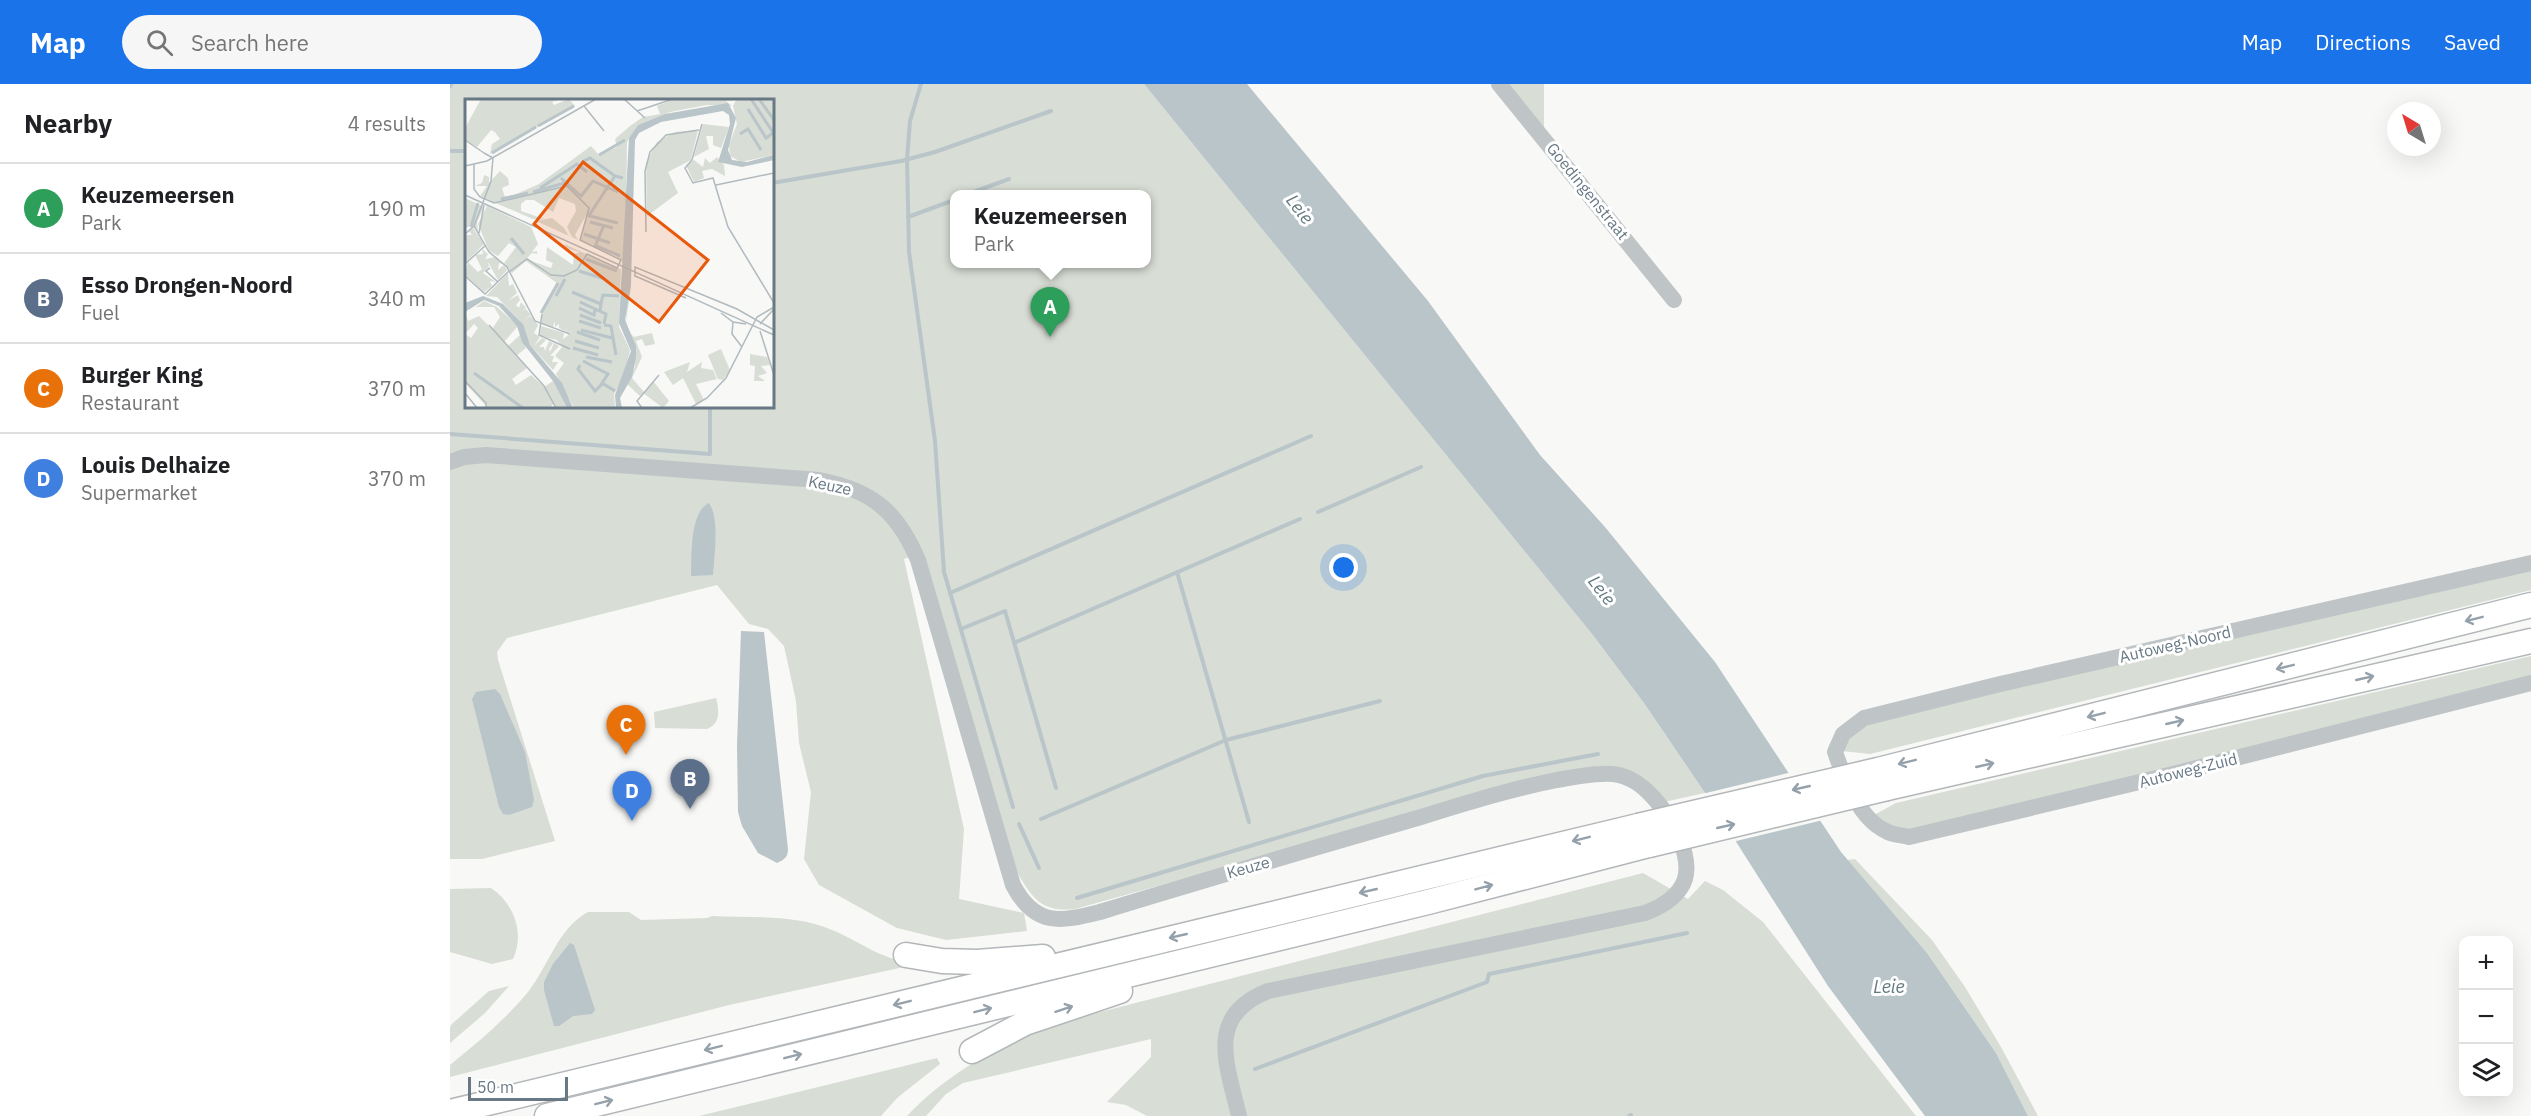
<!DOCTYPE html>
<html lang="en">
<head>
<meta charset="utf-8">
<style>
	:root { --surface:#fff; --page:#f6f6f6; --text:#202124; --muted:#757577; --line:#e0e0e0; --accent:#1a73e8 }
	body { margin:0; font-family:"IBM Plex Sans",sans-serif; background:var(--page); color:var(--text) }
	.controls { position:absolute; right:18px; bottom:18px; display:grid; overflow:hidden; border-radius:12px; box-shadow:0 6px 24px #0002 }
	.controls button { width:54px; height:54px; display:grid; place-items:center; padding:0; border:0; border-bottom:2px solid var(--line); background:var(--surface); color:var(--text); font:30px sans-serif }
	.compass { position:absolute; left:1937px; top:18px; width:54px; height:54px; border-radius:50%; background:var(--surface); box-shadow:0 6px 24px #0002; rotate:322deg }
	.scale { position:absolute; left:18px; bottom:15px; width:100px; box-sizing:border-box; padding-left:6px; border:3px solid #687985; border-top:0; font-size:16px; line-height:21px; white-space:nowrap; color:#687985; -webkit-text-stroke:4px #fff; paint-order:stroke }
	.you { position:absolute; left:894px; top:484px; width:21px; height:21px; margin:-15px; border:4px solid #fff; border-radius:50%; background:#1a73e8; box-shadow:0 0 0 9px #1a73e833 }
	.badge { display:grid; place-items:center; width:39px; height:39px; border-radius:50%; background:var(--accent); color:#fff; font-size:20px; font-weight:700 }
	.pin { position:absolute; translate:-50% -50px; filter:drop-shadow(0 2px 3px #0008) }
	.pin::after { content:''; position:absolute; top:32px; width:21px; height:18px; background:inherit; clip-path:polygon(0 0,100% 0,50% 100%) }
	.popup { position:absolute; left:500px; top:106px; width:201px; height:78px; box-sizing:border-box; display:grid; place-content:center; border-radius:12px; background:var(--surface); filter:drop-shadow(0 2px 4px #0005); font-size:20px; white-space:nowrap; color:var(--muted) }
	.popup b { font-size:22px; color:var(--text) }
	.popup::after { content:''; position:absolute; left:50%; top:100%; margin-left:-12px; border:12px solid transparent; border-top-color:var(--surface) }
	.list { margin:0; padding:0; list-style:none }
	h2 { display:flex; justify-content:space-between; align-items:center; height:78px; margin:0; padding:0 24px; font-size:26px }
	h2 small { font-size:20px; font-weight:400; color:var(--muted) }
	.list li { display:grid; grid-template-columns:39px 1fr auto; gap:18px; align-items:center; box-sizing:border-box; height:90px; padding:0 24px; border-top:2px solid var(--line) }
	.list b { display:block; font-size:22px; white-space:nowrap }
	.list p { margin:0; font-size:20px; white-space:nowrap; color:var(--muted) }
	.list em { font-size:20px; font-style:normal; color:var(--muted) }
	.icon { flex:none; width:33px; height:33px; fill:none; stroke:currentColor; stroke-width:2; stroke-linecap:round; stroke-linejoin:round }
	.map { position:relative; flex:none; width:2081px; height:1032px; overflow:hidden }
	header { display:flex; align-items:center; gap:36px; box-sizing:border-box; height:84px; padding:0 30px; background:var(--accent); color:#fff }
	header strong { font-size:28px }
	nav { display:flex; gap:33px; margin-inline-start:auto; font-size:21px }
	.search { width:420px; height:54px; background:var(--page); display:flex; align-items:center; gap:15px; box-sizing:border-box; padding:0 21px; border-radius:33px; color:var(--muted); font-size:22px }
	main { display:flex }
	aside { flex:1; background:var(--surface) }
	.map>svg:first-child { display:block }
</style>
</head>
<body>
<header>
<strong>Map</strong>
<div class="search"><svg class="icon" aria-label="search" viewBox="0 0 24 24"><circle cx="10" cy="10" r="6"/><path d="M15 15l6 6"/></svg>Search here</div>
<nav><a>Map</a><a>Directions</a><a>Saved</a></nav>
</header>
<main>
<aside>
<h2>Nearby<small>4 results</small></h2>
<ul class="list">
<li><span class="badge" style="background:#2e9e5b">A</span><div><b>Keuzemeersen</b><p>Park</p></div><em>190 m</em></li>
<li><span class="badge" style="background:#5c6f8a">B</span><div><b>Esso Drongen-Noord</b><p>Fuel</p></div><em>340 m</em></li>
<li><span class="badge" style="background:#e8710a">C</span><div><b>Burger King</b><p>Restaurant</p></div><em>370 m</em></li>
<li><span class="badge" style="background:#3f7fe0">D</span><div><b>Louis Delhaize</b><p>Supermarket</p></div><em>370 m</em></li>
</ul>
</aside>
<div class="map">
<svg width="2081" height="1032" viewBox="0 0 2081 1032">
	<rect width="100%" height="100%" fill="#f8f8f6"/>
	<!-- green -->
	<g fill="#d8ddd5" fill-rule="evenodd">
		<path d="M0,0H694L1142,550L1194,619L1255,709L1214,718L1174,687L904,747L625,825C588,829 580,810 563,781L472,468L454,475L514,745L509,815L574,829L577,847L496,856L447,844L369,801L354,775L361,708L349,659L346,617L334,562L318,545L299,540L267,501L57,554L47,568L48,576L105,757L32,775H0ZM16,16H322V322H16ZM504,110H696V180H504Z"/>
		<path d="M1057,0H1094V43Z"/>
		<path d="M2081,485V506L1420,670L1392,667L1393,661L1416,640L1547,607Z"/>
		<path d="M2081,572V593L1722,684L1459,747L1438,742L1424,731L1446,719Z"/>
		<path d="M266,614C269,627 271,639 257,645L205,644L204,628Z"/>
		<path d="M1405,775L1482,856L1515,903L1551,963L1588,1032H1578L1546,969L1477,869L1397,776Z"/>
		<path d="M1193,789L1238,815L1255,797L1273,806L1313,838L1466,1032H697L676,1021L657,1018L701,973V955L513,999L496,1010L476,1032H457C492,994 538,969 584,945Z"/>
		<path d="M41,804C64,819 75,850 63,875L42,880L0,868V805Z"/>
		<path d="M138,828H179L191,836L257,834L262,832C301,834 346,830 382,846C409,857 424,871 455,878L454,883L279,921L0,993V981C27,959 55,936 78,908C99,881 108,844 138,828Z"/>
		<path d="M59,902L35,929L0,959V943L2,940L39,907Z"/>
		<path d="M487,974L490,980L447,1014L431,1032H249Z"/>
	</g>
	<!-- water -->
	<g fill="#b9c5c9">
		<path d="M694,0H797L978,217L1090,371L1155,443L1265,578L1391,768L1477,869L1546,969L1578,1032H1475L1378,902L1255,709L1194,619L1142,550Z"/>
		<path d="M259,419C270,435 264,472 263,491L241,492C242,472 239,429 259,419Z"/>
		<path d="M291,547L314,548L338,765C338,773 334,776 327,779L308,769L292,742L288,728L287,661Z"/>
		<path d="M45,605L50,610L75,668L84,716L82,723L59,731L53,730L49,723L22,615L26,608Z"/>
		<path d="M120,859L124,861L145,926L142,930L123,932L109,942H104L94,906V898L103,880Z"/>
	</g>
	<!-- pier -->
	<path fill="#f8f8f6" d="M1342,688L1373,736L1282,758L1252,710Z"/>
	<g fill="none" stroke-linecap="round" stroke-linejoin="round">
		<!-- stream -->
		<g stroke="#b9c5c9" stroke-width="4">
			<path d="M471,0L460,37L457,75L459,168L485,357L494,488L563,723"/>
			<path d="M0,2L1,0"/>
			<path d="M0,67H16"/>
			<path d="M322,99L451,77L485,68L601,27"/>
			<path d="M518,110L559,95"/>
			<path d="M458,133L504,116"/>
			<path d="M0,350L260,370V322"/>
			<path d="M868,428L971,383"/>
			<path d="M727,488L799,738"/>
			<path d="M500,509L861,352"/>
			<path d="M511,545L555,527L606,704"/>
			<path d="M564,559L850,435"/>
			<path d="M591,735L776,656L930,617"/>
			<path d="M569,740L589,784"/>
			<path d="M627,814L1033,692L1148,670"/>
			<path d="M805,985L1037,898L1039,890L1237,849"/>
			<path d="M1179,1032L1181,1031"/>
		</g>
		<!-- highway casing -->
		<g stroke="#b3b7ba" stroke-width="27">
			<g id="highway">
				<path d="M1428,686L2081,521"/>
				<path d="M1437,704L2081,557"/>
				<path d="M456,871L492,877L527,878L593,873"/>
				<path d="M522,967L575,939L670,907"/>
				<path d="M0,1028L1188,742"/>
				<path d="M97,1032L978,818L1199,761"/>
			</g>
		</g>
		<!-- minor -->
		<g stroke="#bfc4c7" stroke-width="16">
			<path d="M1049,0L1224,216"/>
			<path d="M0,378L14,373L36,371L369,396C421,406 447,426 468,476L563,801C585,843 610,838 650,828C757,795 864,764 971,733C1016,719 1061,705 1107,696C1121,694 1137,690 1151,690C1162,689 1173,691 1182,696C1209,710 1244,764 1235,795C1229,813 1211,823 1195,829L818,907C755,932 777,980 789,1032"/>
			<path d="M2081,479L1546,601L1414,634L1393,650L1385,668C1394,694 1409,735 1436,747C1442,751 1452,751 1459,753L1723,690L2081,599"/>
		</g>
		<!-- highway -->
		<use href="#highway" stroke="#fff" stroke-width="24"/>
		<!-- highway-bridge casing -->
		<g stroke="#b3b7ba" stroke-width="27" stroke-linecap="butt">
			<g id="highway-bridge">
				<path d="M1188,742L1428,686"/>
				<path d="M1199,761L1437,704"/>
			</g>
		</g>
		<!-- highway-bridge -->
		<use href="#highway-bridge" stroke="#fff" stroke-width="24"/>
	</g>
	<!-- one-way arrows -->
	<defs><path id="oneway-shaft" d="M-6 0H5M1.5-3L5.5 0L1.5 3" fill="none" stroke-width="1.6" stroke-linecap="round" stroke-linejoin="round" transform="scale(1.5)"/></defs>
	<g stroke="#95a1aa">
		<use href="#oneway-shaft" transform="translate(2024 535) rotate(166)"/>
		<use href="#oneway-shaft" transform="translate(1835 583) rotate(166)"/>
		<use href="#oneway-shaft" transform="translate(1915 594) rotate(-13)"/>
		<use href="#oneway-shaft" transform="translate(1646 631) rotate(166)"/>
		<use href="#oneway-shaft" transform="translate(1725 638) rotate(-13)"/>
		<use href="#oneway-shaft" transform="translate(1457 678) rotate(166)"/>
		<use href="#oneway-shaft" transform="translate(1535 681) rotate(-13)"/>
		<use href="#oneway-shaft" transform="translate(1351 704) rotate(167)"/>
		<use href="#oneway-shaft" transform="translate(1276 742) rotate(-13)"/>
		<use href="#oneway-shaft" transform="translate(1131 755) rotate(166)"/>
		<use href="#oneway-shaft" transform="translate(1034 803) rotate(-15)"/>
		<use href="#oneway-shaft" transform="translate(918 807) rotate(167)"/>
		<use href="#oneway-shaft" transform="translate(728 852) rotate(167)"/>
		<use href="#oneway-shaft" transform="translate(452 919) rotate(166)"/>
		<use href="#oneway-shaft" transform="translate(614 925) rotate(-18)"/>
		<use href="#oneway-shaft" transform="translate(533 926) rotate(-14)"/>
		<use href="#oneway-shaft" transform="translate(263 964) rotate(166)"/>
		<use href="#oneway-shaft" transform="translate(343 972) rotate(-14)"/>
		<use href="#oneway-shaft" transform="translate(154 1018) rotate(-14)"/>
	</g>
	<g text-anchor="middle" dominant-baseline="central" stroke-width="6" stroke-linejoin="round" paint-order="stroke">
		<!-- street labels -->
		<g font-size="16" fill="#687985" stroke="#fff">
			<text transform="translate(1138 107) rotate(51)">Goedingenstraat</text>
			<text transform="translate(380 401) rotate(12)">Keuze</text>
			<text transform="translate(1725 560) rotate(-13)">Autoweg-Noord</text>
			<text transform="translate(1738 686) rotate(-14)">Autoweg-Zuid</text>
			<text transform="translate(798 783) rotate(-16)">Keuze</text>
		</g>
		<!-- water labels -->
		<g font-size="18" font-style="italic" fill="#647a81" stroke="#fff">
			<text transform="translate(850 125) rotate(52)">Leie</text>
			<text transform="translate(1152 506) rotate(52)">Leie</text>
			<text x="1439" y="902">Leie</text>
		</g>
	</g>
	<!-- overview -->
	<g transform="translate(15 15)">
		<rect width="309" height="309" fill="#f8f8f6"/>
		<path d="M16,0H95L87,3L89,6L104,0L110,7L25,55L27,45L35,40L30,33L26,31L12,48L0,41V29ZM210,0H309V56L276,63L265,57L264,46L272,25L268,7L271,1L261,2L267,7L242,6L205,13L173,26L162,43L160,164L148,155L115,141L123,113L110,136L113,141L107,138L102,128L111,112L110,105L94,99L88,113L69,101H61L56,105V112L79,120H68L19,99L15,97L22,87H10L17,84L19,76L24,78V84L35,72L43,79L44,86L37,89L40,98L49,96L74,85L126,47L134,56L152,48L150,40L165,27L178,18L195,15L192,7ZM238,25L264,28L256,49L248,46V37H241L244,50L229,58ZM233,31L226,61L203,73L213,94L182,117L181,64L192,43L210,33ZM252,58L259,66L260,77L247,70L237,72L239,79L229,83L221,66L229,61L238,68L240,59L245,64ZM0,99L19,108L12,123L13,132L8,126L0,129ZM22,107L66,128L73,145L67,153L72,152V155L67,154L62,159L69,163L86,169L88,164L81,161L82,148L108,166L109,155L115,153L93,147L101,146L156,170L154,228L165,251L159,278L149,295L150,309H109L91,275L99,264L90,257L97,248L92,241L75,237L76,227L99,234L98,240L106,234L101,232L102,229L100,232L94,229V225L90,228V222L88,228L76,225L78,210L92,184L61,162L47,174L39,164L51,148L44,144L33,157L24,152L13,125ZM87,119L99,129L104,137L71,122ZM8,129L19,145L1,163L0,136H7L4,132ZM17,150L23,155L20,160L31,158L38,165L34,164L33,171L39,166L42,171L33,181L23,163L24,168L18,174L31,183L25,182L27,187L19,193L0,176L3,163L13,173L17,170L10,156L18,155ZM43,174L44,187L48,185L52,194L43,202L53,196L55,201L51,206L54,209L56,203L61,209L57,212L61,210L66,216L60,220L66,217L73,226L69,234L75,238L69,247L77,239L81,241L74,248H79L80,252L84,242L88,244L84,250L85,253L89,244L94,247L85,257H89L87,263H93L88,271L65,246L56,223L32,198L21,197ZM165,175L166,188L161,222L162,231L169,238L187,234L190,245L180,247L177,240L171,242L177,258L167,279L179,293L188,282L204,302L198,309L178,294L175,297L162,285L170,267L160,225ZM19,202L32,208L53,227L39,243L43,247L55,236L61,249L51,257L62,269L47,280L51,286L66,276L79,288L88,282L102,309H91L89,304L85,309H23L0,284V235L6,239L13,229L9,225L0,235V213L3,222L14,217L27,230L35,218L29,208H11ZM256,250L265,271L258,281L253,280L243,256ZM285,255L302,258L305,266L296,267L302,274L293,277L300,282H289L290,267L285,266ZM225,263L222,273L237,263L236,269L248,271L252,280L231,285L239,301L231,305L218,279L208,286L199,273Z" fill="#d8ddd5"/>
		<path d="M263,4L271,19L263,51L267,61L282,63L309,56V61L277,68L253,63L265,25L264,16L258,12L196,23L174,34L170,41L166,185L160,221L171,247V258L167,278L155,299L157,309H151L150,296L166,252L154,224L164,39L173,26L200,15ZM18,197L38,205L58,225L65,246L97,284L108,309H102L88,282L57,243L52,227L34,207L19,201L0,213V204Z" fill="#b9c5c9"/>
		<path fill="none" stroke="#b9c5c9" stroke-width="3" d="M286,0L309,35M294,0L309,21M283,10L301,39L308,34M73,27L109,7M275,35L283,30L296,51M27,54L71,28M134,56L160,41M117,63L125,59L150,77M103,71L112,65L122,73M96,79L116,97L128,82L153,93M75,89L103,71M68,93L100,84M36,100L63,94M125,117L153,124M123,118L150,77L158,79M125,123L148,129M6,128L13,104M119,135L145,144M46,139L59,155M131,145L139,126M129,146L155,157M121,160L152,172M114,172L140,180M107,193L136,205L135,212M91,197L100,180M115,203L141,215L139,225M136,204L138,196L154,197M114,209L129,216L130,211M76,214L93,184M115,216L136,224M114,222L136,229M139,226L146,227L151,256M116,231L147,239M112,233L135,241M110,242L134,249M108,249L133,256M121,258L147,263M118,262L143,275L137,284L150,292M115,266L113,270L130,292L137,285M9,274L58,309"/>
		<path fill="none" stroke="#b1babf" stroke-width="1.5" d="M159,0L180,19M119,7L139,32M172,12L208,0M237,25L227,61L220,69L228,84L248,79L263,128L309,204M0,41L19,54M9,65V90L15,98L29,104L102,87L124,109L115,141L156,161L152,169L122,155L112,171L99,177L86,176L62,160L44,173M0,67L22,62L131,0M251,86L309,74M0,96L309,236M9,127L24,153L42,168L70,222L105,235L100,233M181,133L180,72L185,53L201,36L234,31M14,134L19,106M0,135L9,127L26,82L28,59L19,54M0,165L21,146M25,169L21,172L33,183M0,177L20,195L44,172M221,199L170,177V168L272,210L309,231M256,214L268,223L281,225M77,215L74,236L105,250M268,223L267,235L277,248M295,225L309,210M24,226L79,287L91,309M295,232L309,276M0,282L21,304V309M0,294L12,309M177,309L172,302L194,276M225,309L242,299L261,279L292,218L309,208"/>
		<path fill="#e8590c" fill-opacity="0.15" stroke="#e8590c" stroke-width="3" d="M118,63L243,161L194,223L69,125Z"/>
		<rect width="309" height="309" fill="none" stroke="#687985" stroke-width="3"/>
	</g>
</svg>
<div class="controls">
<button>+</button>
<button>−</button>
<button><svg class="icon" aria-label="layers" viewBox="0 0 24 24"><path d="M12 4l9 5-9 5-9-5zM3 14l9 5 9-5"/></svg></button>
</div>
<svg class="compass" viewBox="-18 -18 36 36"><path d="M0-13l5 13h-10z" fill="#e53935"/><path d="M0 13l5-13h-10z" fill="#757577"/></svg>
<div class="scale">50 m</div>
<div class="you"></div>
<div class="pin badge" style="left:600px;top:253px;background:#2e9e5b">A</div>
<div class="popup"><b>Keuzemeersen</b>Park</div>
<div class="pin badge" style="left:240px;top:725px;background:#5c6f8a">B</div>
<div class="pin badge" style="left:176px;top:671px;background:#e8710a">C</div>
<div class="pin badge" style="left:182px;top:737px;background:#3f7fe0">D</div>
</div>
</main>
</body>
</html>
